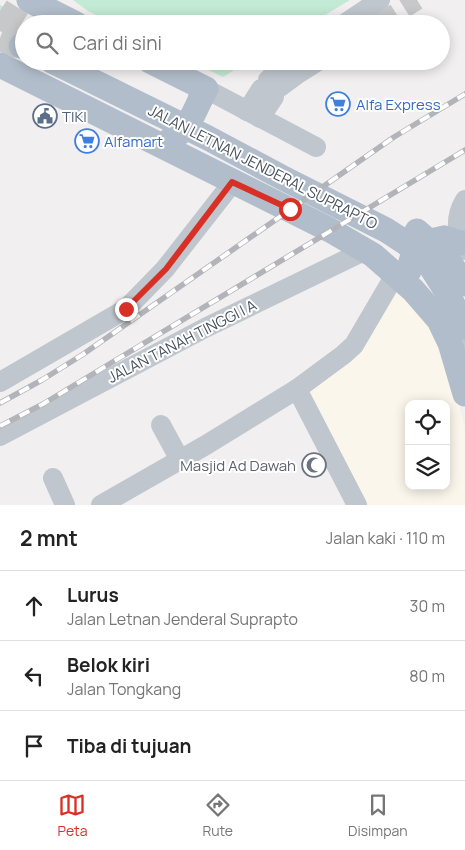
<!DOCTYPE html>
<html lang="id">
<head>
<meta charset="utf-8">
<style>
	:root { --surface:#fff; --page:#f2f2f2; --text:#222; --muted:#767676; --line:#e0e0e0; --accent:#d93025 }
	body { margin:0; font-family:Manrope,sans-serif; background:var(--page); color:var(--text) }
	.controls { position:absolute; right:15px; bottom:15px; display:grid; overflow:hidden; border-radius:10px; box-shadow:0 2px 12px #0003 }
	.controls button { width:45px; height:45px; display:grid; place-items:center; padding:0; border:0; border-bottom:1px solid var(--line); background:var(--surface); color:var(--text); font:25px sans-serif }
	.stop { position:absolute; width:15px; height:15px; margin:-11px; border:4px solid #d93025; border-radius:50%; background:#fff }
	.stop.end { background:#d93025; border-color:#fff; box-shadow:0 1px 5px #0008 }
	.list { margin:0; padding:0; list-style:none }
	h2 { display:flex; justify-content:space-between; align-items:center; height:65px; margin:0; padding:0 20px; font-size:21px }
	h2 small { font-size:16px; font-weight:400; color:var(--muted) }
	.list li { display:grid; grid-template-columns:32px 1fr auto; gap:15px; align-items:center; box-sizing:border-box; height:70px; padding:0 20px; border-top:1px solid var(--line) }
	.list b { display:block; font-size:19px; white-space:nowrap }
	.list p { margin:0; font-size:16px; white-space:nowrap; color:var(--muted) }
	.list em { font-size:16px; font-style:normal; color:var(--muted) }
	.icon { flex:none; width:28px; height:28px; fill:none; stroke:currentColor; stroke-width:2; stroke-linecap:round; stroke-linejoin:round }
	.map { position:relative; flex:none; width:465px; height:505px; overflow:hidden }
	.search { position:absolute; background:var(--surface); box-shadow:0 2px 12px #0003; left:15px; right:15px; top:15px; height:55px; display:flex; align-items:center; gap:12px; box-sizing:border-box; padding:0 18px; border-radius:28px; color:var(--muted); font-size:19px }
	.sheet { height:275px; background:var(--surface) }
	nav { display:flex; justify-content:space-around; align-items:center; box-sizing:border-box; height:70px; border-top:1px solid var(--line); background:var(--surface); font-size:14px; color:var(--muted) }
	nav a { display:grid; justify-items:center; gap:2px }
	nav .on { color:var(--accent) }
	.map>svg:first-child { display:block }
</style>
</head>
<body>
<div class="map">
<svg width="465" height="505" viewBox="0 0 465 505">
	<rect width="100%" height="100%" fill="#f1efef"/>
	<!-- commercial -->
	<path fill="#faf6eb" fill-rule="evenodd" d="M395,275L440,336L465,427V505H356L302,400ZM409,404H446V486H409Z"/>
	<!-- green -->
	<g fill="#c2ead4">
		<path d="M73,0H350L310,24H114L88,11Z"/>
		<path d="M0,5L18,15L7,39C0,30 0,16 0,5Z"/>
		<path d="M190,61H248L223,77Z"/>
	</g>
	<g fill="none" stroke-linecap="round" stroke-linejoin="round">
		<!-- minor-tunnel -->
		<g stroke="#c7c8ca" stroke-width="20" stroke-dasharray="20 10" stroke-linecap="butt">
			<path d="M0,19L24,35"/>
			<path d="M379,24L417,0"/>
			<path d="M0,41L19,49"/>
		</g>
		<!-- major-tunnel -->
		<g stroke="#c7c8ca" stroke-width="25" stroke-dasharray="25 12" stroke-linecap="butt">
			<path d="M0,11L24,26"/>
			<path d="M0,38L21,46"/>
		</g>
		<!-- minor -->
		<g stroke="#bfc6cd" stroke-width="20">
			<path d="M344,24L380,0"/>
			<path d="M268,80L289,61"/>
			<path d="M280,87L299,73L318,61"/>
			<path d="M206,89L316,147"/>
			<path d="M247,111L261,89"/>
			<path d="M260,118L274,97"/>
			<path d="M465,200C455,216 456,234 465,250"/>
			<path d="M450,315L460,334L465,347"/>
			<path d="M0,382L126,309L165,269L233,182"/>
			<path d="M297,389L357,505"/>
			<path d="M161,425L180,460"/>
			<path d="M0,436L205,328L366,250"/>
			<path d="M53,478L65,505"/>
			<path d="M101,505L206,445L297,389L343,355L354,345L395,275"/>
		</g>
		<!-- major -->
		<g stroke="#b2bdcb" stroke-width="25">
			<path d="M29,0L76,24"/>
			<path d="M21,46L24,47"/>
			<path d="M52,61L208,138L285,179L386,230L406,243L431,267L445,289L465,327"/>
			<path d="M150,61L206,89L200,100"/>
			<path d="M0,65L330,230L373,255L413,290L439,320L450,343L465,394"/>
			<path d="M417,231L444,255L465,284"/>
			<path d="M444,238L461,243"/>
		</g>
		<!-- rail casing -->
		<g stroke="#b2b4b9" stroke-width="5.5">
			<g id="rail">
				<path d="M0,403L42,380L82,355L394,137L465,94"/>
				<path d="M0,426L43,404L465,150"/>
			</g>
		</g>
		<!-- rail -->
		<use href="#rail" stroke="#fff" stroke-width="4" stroke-dasharray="11" stroke-linecap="butt"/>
		<!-- major-bridge -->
		<g stroke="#b2bdcb" stroke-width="25">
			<path d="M170,140C186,131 193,116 200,100"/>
			<path d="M409,271C412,248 422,242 444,238"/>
		</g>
	</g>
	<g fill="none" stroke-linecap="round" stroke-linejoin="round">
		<!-- route -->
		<path stroke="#d93025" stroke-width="6" d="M126,309L166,269L232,182L290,209"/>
	</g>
	<!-- icons -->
	<defs>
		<g id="supermarket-ring" transform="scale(1.25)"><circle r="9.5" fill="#fff" stroke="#3f7fe0" stroke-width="1.5"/><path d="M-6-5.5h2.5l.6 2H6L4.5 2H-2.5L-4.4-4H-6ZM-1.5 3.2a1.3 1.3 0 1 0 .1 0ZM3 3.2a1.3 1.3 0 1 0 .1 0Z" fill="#3f7fe0"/></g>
		<g id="civic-ring" transform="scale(1.25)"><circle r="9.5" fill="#fff" stroke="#5c6f8a" stroke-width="1.5"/><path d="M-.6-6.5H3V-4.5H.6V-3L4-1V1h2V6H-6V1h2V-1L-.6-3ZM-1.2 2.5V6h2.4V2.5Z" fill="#5c6f8a"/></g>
		<g id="mosque-ring" transform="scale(1.25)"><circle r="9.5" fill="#fff" stroke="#6b7280" stroke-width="1.5"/><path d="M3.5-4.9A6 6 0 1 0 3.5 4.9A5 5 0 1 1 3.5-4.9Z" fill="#6b7280"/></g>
	</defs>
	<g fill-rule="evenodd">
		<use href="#supermarket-ring" x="338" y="104"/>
		<use href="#civic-ring" x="45" y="116"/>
		<use href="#supermarket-ring" x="87" y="141"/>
		<use href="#mosque-ring" x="314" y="465"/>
	</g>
	<g text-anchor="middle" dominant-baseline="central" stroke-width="4" stroke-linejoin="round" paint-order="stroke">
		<!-- shop labels -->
		<g font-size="15" fill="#366cbe" stroke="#fff" text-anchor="start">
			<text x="356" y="104">Alfa Express</text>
			<text x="104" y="141">Alfamart</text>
		</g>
		<!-- service labels -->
		<g font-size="15" fill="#4e5e75" stroke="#fff" text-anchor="start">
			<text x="62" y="116">TIKI</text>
		</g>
		<!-- street labels -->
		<g font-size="15" fill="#49525b" stroke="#fff">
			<text transform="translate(263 167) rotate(27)">JALAN LETNAN JENDERAL SUPRAPTO</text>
			<text transform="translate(182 341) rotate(-27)">JALAN TANAH TINGGI I A</text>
		</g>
		<!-- worship labels -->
		<g font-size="15" fill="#5b616d" stroke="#fff" text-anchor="end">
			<text x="296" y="465">Masjid Ad Dawah</text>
		</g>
	</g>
</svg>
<div class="controls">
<button><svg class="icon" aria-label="locate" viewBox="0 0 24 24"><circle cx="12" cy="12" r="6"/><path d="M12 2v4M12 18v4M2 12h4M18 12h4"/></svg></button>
<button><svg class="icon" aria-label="layers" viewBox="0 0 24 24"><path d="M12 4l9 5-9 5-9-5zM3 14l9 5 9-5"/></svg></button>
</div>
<div class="stop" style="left:290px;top:209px"></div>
<div class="stop end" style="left:126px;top:309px"></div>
<div class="search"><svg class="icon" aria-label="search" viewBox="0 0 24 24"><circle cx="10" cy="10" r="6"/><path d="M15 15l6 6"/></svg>Cari di sini</div>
</div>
<section class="sheet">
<h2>2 mnt<small>Jalan kaki · 110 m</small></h2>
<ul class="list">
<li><svg class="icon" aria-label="ahead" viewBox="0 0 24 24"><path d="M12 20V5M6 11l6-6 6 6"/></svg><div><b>Lurus</b><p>Jalan Letnan Jenderal Suprapto</p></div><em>30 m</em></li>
<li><svg class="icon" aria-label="left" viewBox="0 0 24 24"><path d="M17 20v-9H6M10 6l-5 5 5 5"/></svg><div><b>Belok kiri</b><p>Jalan Tongkang</p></div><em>80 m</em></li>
<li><svg class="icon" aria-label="arrive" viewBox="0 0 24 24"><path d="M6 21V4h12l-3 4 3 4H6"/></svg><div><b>Tiba di tujuan</b></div></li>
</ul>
</section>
<nav>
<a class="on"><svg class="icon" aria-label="map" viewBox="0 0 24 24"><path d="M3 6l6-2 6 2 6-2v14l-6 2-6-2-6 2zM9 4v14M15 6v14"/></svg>Peta</a>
<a><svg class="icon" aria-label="directions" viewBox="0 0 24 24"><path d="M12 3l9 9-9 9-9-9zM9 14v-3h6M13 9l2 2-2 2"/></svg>Rute</a>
<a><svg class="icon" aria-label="saved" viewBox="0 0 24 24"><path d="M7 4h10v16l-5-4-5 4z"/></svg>Disimpan</a>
</nav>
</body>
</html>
